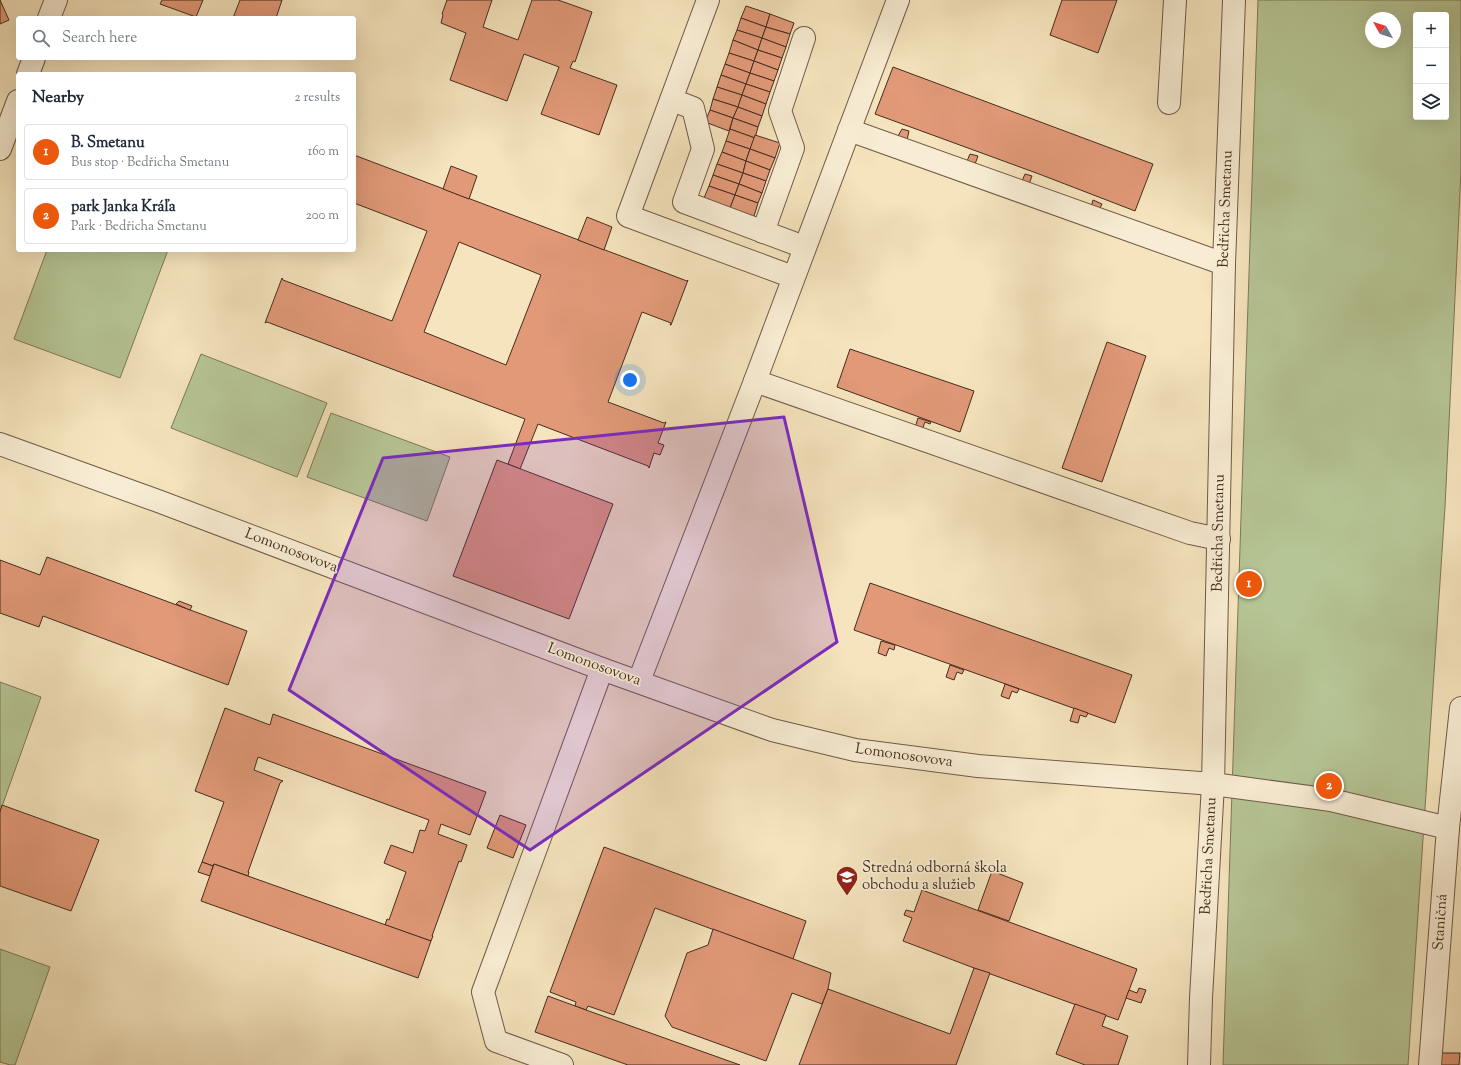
<!DOCTYPE html>
<html lang="en">
<head>
<meta charset="utf-8">
<style>
	:root { --surface:#fff; --page:#f6f6f7; --text:#1f2937; --muted:#747a83; --line:#e0e1e3; --accent:#ea580c }
	body { margin:0; font-family:"Sorts Mill Goudy",serif; background:var(--page); color:var(--text) }
	.controls { position:absolute; right:12px; top:12px; display:grid; overflow:hidden; border-radius:4px; box-shadow:0 4px 16px #0002 }
	.controls button { width:36px; height:36px; display:grid; place-items:center; padding:0; border:0; border-bottom:1px solid var(--line); background:var(--surface); color:var(--text); font:20px sans-serif }
	.compass { position:absolute; left:1365px; top:12px; width:36px; height:36px; border-radius:50%; background:var(--surface); box-shadow:0 4px 16px #0002; rotate:309deg }
	.you { position:absolute; left:630px; top:380px; width:14px; height:14px; margin:-10px; border:3px solid #fff; border-radius:50%; background:#1a73e8; box-shadow:0 0 0 6px #1a73e833 }
	.badge { display:grid; place-items:center; width:26px; height:26px; border-radius:50%; background:var(--accent); color:#fff; font-size:13px; font-weight:700 }
	.pin { position:absolute; translate:-50% -50%; border:2px solid #fff; box-shadow:0 1px 4px #0006 }
	.list { margin:0; padding:0; list-style:none }
	h2 { display:flex; justify-content:space-between; align-items:center; height:52px; margin:0; padding:0 16px; font-size:17px }
	h2 small { font-size:13px; font-weight:400; color:var(--muted) }
	.list li { display:grid; grid-template-columns:26px 1fr auto; gap:12px; align-items:center; box-sizing:border-box; height:56px; margin:0 8px 8px; padding:0 8px; border:1px solid var(--line); border-radius:4px }
	.list b { display:block; font-size:15px; white-space:nowrap }
	.list p { margin:0; font-size:13px; white-space:nowrap; color:var(--muted) }
	.list em { font-size:13px; font-style:normal; color:var(--muted) }
	.icon { flex:none; width:22px; height:22px; fill:none; stroke:currentColor; stroke-width:2; stroke-linecap:round; stroke-linejoin:round }
	.map { position:relative; flex:none; width:1461px; height:1065px; overflow:hidden }
	.search { position:absolute; background:var(--surface); box-shadow:0 4px 16px #0002; left:16px; top:16px; width:340px; height:44px; display:flex; align-items:center; gap:10px; box-sizing:border-box; padding:0 14px; border-radius:4px; color:var(--muted); font-size:15px }
	.panel { position:absolute; background:var(--surface); box-shadow:0 4px 16px #0002; left:16px; top:72px; width:340px; height:180px; border-radius:4px }
	.map>svg:first-child { display:block }
</style>
</head>
<body>
<div class="map">
<svg width="1461" height="1065" viewBox="0 0 1461 1065">
	<rect width="100%" height="100%" fill="#f5e4bd"/>
	<filter id="stains"><feTurbulence type="fractalNoise" baseFrequency=".005" numOctaves="4"/><feColorMatrix values="0 0 0 0 .2 0 0 0 0 .09 0 0 0 0 .02 0 0 0 .5 -.17"/></filter>
	<radialGradient id="worn" r=".72"><stop offset=".6" stop-color="#630" stop-opacity="0"/><stop offset="1" stop-color="#630" stop-opacity=".3"/></radialGradient>
	<!-- green -->
	<g fill="#b6c595" stroke="#7e785a" fill-rule="evenodd">
		<path d="M1258,0H1461V171L1445,507L1408,1065H1223ZM1416,15H1446V117H1416ZM1371,18H1395V42H1371Z"/>
		<path d="M47,250H168L120,378L14,339Z"/>
		<path d="M201,354L327,403L297,477L171,428Z"/>
		<path d="M331,413L450,457L427,521L307,477Z"/>
		<path d="M0,682L41,697L0,812Z"/>
		<path d="M0,949L50,967L15,1065H10L0,1062Z"/>
	</g>
	<!-- building -->
	<g fill="#e19978" stroke="#452c1e" fill-rule="evenodd">
		<path d="M0,0L9,20L0,24Z"/>
		<path d="M162,0H203L196,17L160,4Z"/>
		<path d="M240,0H282L276,18H233Z"/>
		<path d="M447,0H492L483,27L518,40L532,0H558L592,12L575,62L573,61L570,68L617,85L599,135L541,114L559,67L524,54L507,101L450,80L466,33L441,23L443,15L442,14Z"/>
		<path d="M1062,0H1117L1098,53L1050,35Z"/>
		<path d="M746,6L770,14L766,27L741,18Z"/>
		<path d="M770,14L794,23L790,34L766,27Z"/>
		<path d="M741,18L766,27L762,38L737,30Z"/>
		<path d="M766,27L790,34L786,47L762,38Z"/>
		<path d="M737,30L762,38L758,50L733,40Z"/>
		<path d="M762,38L786,47L782,58L758,50Z"/>
		<path d="M733,40L758,50L754,61L729,53Z"/>
		<path d="M758,50L782,58L778,70L754,61Z"/>
		<path d="M729,53L754,61L750,73L725,64Z"/>
		<path d="M754,61L778,70L774,81L750,73Z"/>
		<path d="M725,64L750,73L746,84L721,75Z"/>
		<path d="M893,67L1153,164L1135,211L1039,174L875,114Z"/>
		<path d="M750,73L774,81L770,92L746,84Z"/>
		<path d="M721,75L746,84L742,95L717,87Z"/>
		<path d="M746,84L770,92L766,104L742,95Z"/>
		<path d="M717,87L742,95L738,107L713,99Z"/>
		<path d="M742,95L766,104L762,116L738,107Z"/>
		<path d="M713,99L738,107L733,118L710,110Z"/>
		<path d="M738,107L762,116L758,127L733,118Z"/>
		<path d="M710,110L733,118L729,131L705,122Z"/>
		<path d="M733,118L758,127L755,138L730,129Z"/>
		<path d="M730,129L755,138L750,149L726,141Z"/>
		<path d="M902,129L909,131L907,140L898,136Z"/>
		<path d="M755,135L780,143L775,158L750,149Z"/>
		<path d="M726,141L750,149L746,161L722,152Z"/>
		<path d="M750,149L775,158L770,170L746,161Z"/>
		<path d="M722,152L746,161L743,173L717,164Z"/>
		<path d="M970,154L978,156L975,164L967,161Z"/>
		<path d="M354,155L687,281L688,280L671,325H670L671,323L642,312L608,402L664,423L666,422L658,443L664,445L660,455L654,453L649,468L648,466L538,424L520,469L508,464L525,419L267,322L265,323L282,278L283,280L392,321L427,231L354,203ZM459,242L541,275L506,365L424,332Z"/>
		<path d="M746,161L770,170L766,181L743,173Z"/>
		<path d="M717,164L743,173L739,184L713,175Z"/>
		<path d="M451,166L477,176L469,199L443,189Z"/>
		<path d="M743,173L766,181L762,193L739,184Z"/>
		<path d="M1025,174L1032,176L1029,184L1022,181Z"/>
		<path d="M713,175L739,184L735,195L709,186Z"/>
		<path d="M739,184L762,193L758,203L735,195Z"/>
		<path d="M709,186L735,195L730,208L704,198Z"/>
		<path d="M735,195L758,203L754,216L730,208Z"/>
		<path d="M1093,200L1102,204L1099,210L1091,207Z"/>
		<path d="M587,217L612,227L604,250L578,240Z"/>
		<path d="M1107,342L1146,356L1102,482L1062,468Z"/>
		<path d="M850,349L974,391L960,432L837,387Z"/>
		<path d="M918,418L931,422L930,424L925,422L922,430L915,428Z"/>
		<path d="M497,460L613,504L569,619L453,576Z"/>
		<path d="M47,557L247,631L228,685L43,616L39,627L0,613V560L40,575Z"/>
		<path d="M870,583L1132,675L1115,723L854,630Z"/>
		<path d="M179,601L192,606L190,610L176,604Z"/>
		<path d="M881,641L895,645L894,650L889,648L886,656L878,653Z"/>
		<path d="M950,665L964,670L962,674L957,672L954,680L946,677Z"/>
		<path d="M1005,684L1019,689L1017,693L1012,691L1009,699L1001,696Z"/>
		<path d="M225,708L270,725L273,714L486,792L470,835L441,824L438,834L467,845L461,862L459,861L432,936H433L431,941L385,925L387,919L389,920L406,872L384,863L391,845L413,853L420,830L425,831L429,820L258,757L254,770L283,781L280,783L248,872H249L248,876L214,864L213,866L202,862L224,802L195,791Z"/>
		<path d="M1074,708L1088,713L1086,717L1080,715L1078,723L1070,721Z"/>
		<path d="M2,805L99,840L71,911L0,886V812Z"/>
		<path d="M500,815L526,825L513,858L487,848Z"/>
		<path d="M604,847L806,921L793,959L655,908L614,1015L588,1006L586,1010L575,1006L576,1002L550,992Z"/>
		<path d="M202,862L213,866L210,876L198,872Z"/>
		<path d="M214,864L431,941L418,978L201,901Z"/>
		<path d="M992,871L1023,883L1009,921L978,910Z"/>
		<path d="M922,890L1137,969L1118,1020L974,968L903,941L912,918L904,915L906,910L914,912Z"/>
		<path d="M713,929L831,973L828,989L822,1004L792,993L766,1061L672,1027L665,1016L687,953L708,945Z"/>
		<path d="M974,968L990,973L956,1065H799L828,989L950,1034Z"/>
		<path d="M1139,988L1146,990L1141,1003L1126,998L1129,990L1137,993Z"/>
		<path d="M548,996L586,1010L740,1065H628L535,1032Z"/>
		<path d="M1075,1004L1106,1015L1102,1026L1128,1036L1118,1065H1085L1056,1054Z"/>
		<path d="M1439,1053H1460L1459,1065H1439Z"/>
	</g>
	<g fill="none" stroke-linecap="round" stroke-linejoin="round">
		<!-- minor casing -->
		<g stroke="#715a46" stroke-width="24">
			<g id="minor">
				<path d="M708,0L628,216L793,277"/>
				<path d="M49,18L56,0"/>
				<path d="M28,74L34,58"/>
				<path d="M672,100L693,108L703,149L684,202L804,247"/>
				<path d="M1169,103L1175,0"/>
				<path d="M849,130L1224,264"/>
				<path d="M0,149L18,101"/>
				<path d="M763,232L793,148L780,111L804,38"/>
				<path d="M755,381L1190,533L1219,539"/>
				<path d="M0,444L158,501L602,669L772,730L855,750L978,766L1213,784L1331,800L1448,828"/>
				<path d="M639,681L755,381L898,0"/>
				<path d="M562,1065L496,1041L483,992L602,669"/>
				<path d="M1199,1065L1201,998L1213,784L1224,264L1234,0"/>
				<path d="M1430,1065L1448,828L1461,708"/>
			</g>
		</g>
		<!-- minor -->
		<use href="#minor" stroke="#f8edd4" stroke-width="22"/>
	</g>
	<!-- marked area -->
	<path fill="#7b2cbf" fill-opacity="0.2" stroke="#7b2cbf" stroke-width="3" stroke-linejoin="round" d="M784,417L837,642L530,850L289,690L383,458Z"/>
	<!-- icons -->
	<defs>
		<g id="school-pin" transform="scale(1.15)"><path d="M0 17L-7.5 6A9.5 9.5 0 1 1 7.5 6Z" fill="#8f2418" stroke="#f8edd4"/><path d="M0-5L7-2L0 1L-7-2ZM-4 1L0 2.5L4 1V4Q0 6-4 4Z" fill="#fff"/></g>
	</defs>
	<g fill-rule="evenodd">
		<use href="#school-pin" x="847" y="877"/>
	</g>
	<g text-anchor="middle" dominant-baseline="central" stroke-width="3.5" stroke-linejoin="round" paint-order="stroke">
		<!-- street labels -->
		<g font-size="15" fill="#452c1e" stroke="#f8edd4">
			<text transform="translate(1226 209) rotate(-88)">Bedřicha Smetanu</text>
			<text transform="translate(1219 533) rotate(-89)">Bedřicha Smetanu</text>
			<text transform="translate(291 551) rotate(21)">Lomonosovova</text>
			<text transform="translate(594 665) rotate(20)">Lomonosovova</text>
			<text transform="translate(904 756) rotate(8)">Lomonosovova</text>
			<text transform="translate(1209 856) rotate(-87)">Bedřicha Smetanu</text>
			<text transform="translate(1441 922) rotate(-86)">Staničná</text>
		</g>
		<!-- poi labels -->
		<g font-size="15" fill="#452c1e" stroke="#f8edd4" text-anchor="start">
			<text x="862" y="868">Stredná odborná škola<tspan x="862" dy="17">obchodu a služieb</tspan></text>
		</g>
	</g>
	<rect width="100%" height="100%" filter="url(#stains)"/>
	<rect width="100%" height="100%" fill="url(#worn)"/>
</svg>
<div class="controls">
<button>+</button>
<button>−</button>
<button><svg class="icon" aria-label="layers" viewBox="0 0 24 24"><path d="M12 4l9 5-9 5-9-5zM3 14l9 5 9-5"/></svg></button>
</div>
<svg class="compass" viewBox="-18 -18 36 36"><path d="M0-13l5 13h-10z" fill="#e53935"/><path d="M0 13l5-13h-10z" fill="#747a83"/></svg>
<div class="you"></div>
<div class="pin badge" style="left:1249px;top:584px">1</div>
<div class="pin badge" style="left:1329px;top:786px">2</div>
<div class="search"><svg class="icon" aria-label="search" viewBox="0 0 24 24"><circle cx="10" cy="10" r="6"/><path d="M15 15l6 6"/></svg>Search here</div>
<section class="panel">
<h2>Nearby<small>2 results</small></h2>
<ul class="list">
<li><span class="badge">1</span><div><b>B. Smetanu</b><p>Bus stop · Bedřicha Smetanu</p></div><em>160 m</em></li>
<li><span class="badge">2</span><div><b>park Janka Kráľa</b><p>Park · Bedřicha Smetanu</p></div><em>200 m</em></li>
</ul>
</section>
</div>
</body>
</html>
